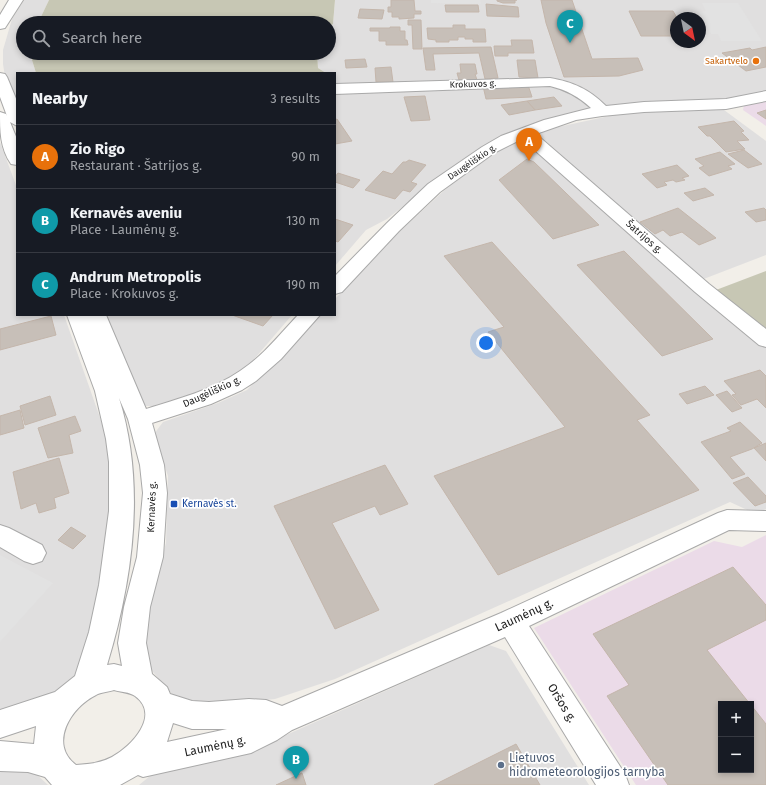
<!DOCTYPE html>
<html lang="en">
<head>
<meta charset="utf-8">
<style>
	:root { --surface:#171b24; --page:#20242c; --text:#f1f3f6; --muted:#9ea1a6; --line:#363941; --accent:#2563eb }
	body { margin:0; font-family:"Fira Sans",sans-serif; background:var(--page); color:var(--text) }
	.controls { position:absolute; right:12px; bottom:12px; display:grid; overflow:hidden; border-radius:0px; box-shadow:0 2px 6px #0003 }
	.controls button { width:36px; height:36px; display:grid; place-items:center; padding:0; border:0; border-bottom:1px solid var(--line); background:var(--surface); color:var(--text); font:20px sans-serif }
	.compass { position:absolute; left:670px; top:12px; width:36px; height:36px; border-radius:50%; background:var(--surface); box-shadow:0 2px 6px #0003; rotate:147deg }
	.you { position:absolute; left:486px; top:343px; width:14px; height:14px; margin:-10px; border:3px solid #fff; border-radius:50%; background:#1a73e8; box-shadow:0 0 0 6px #1a73e833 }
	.badge { display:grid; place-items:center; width:26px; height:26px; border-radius:50%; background:var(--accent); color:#fff; font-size:13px; font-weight:700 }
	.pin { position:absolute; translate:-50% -33px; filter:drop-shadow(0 1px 2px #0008) }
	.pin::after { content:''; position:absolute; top:21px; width:14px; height:12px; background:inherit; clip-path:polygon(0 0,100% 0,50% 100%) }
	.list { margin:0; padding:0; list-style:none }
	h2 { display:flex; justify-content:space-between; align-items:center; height:52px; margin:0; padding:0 16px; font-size:17px }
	h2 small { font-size:13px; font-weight:400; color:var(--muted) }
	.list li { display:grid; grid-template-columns:26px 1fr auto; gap:12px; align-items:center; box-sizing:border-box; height:64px; padding:0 16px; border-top:1px solid var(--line) }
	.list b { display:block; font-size:15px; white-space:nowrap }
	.list p { margin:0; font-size:13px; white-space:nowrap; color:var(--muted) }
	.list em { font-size:13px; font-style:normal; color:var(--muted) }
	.icon { flex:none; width:22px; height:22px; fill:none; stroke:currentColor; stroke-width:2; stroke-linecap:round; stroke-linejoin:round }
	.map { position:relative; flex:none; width:766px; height:785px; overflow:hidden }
	.search { position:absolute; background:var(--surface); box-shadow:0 2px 6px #0003; left:16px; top:16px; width:320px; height:44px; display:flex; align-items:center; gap:10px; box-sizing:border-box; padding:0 14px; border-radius:22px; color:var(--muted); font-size:15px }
	.panel { position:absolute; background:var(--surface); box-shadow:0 2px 6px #0003; left:16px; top:72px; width:320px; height:244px; border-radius:0px }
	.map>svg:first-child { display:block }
</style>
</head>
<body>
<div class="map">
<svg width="766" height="785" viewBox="0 0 766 785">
	<rect width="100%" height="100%" fill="#f2efe9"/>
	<!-- residential -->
	<g fill="#e0dfdf" fill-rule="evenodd">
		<path d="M24,0H49L38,23H23V53H32V60L36,73H17V110L5,77L3,64V50L12,19Z"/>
		<path d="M335,0H766V91L722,100L546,121L429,186L387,219L366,230L335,266V73H326L318,68L317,54L329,53V27L333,24ZM676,18H700V42H676Z"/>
		<path d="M720,107L766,141V255L701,280L540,136L544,130L628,112Z"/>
		<path d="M527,138L697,291L766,348V509L756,514L730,502L335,679L275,699L195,708L172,694L147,665L141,648L147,612L166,543L168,476L154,434L163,422L218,403L247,390L319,315H335V299L399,232L461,175L517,140Z"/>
		<path d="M0,142L17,188V315H64L105,432L113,486L109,548L88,661L68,685L45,700L0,716Z"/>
		<path d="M100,315H292L249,365L231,378L211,389L158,406H146L140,403Z"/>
		<path d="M489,645L506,651L589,785H139L161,767L277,739Z"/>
		<path d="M0,768L34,772L48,785H0Z"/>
	</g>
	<!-- industrial -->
	<g fill="#ebdbe8" fill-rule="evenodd">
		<path d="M766,100V126L743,110L744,105Z"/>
		<path d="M766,535V785H636L534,628L714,541L742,547ZM721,704H751V770H721Z"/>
	</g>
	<!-- construction -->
	<g fill="#c7c7b4">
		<path d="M49,0H335L333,24L329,27V23H38Z"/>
		<path d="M32,53H317L318,68L326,73H36L32,60Z"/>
		<path d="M766,271V330L716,290Z"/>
	</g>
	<!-- parking -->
	<g fill="#e2e2e2">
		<path d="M431,0H480L481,4L431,3Z"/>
		<path d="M702,3H738L762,41H721L718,34H711L699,12L706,11Z"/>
		<path d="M0,555L53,583L0,642Z"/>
	</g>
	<!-- building -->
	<g fill="#c7bfb8" stroke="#c4b6ab">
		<path d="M391,0H414L415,11H421V14H414V18L399,19V17H392V12H388V7H391Z"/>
		<path d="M497,0H517H515V3H503L497,1Z"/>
		<path d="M541,0H572L592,59L638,58L643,70L619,76L564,77L546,23Z"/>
		<path d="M486,4L518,7L519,17L487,16Z"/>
		<path d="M445,5H478L479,12H446Z"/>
		<path d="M360,9L384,10L382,19L358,18Z"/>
		<path d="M629,11H673L677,18H676V36H641Z"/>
		<path d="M408,20H421L422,49H413L412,25H408Z"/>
		<path d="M453,25H465V29H485L486,42H473V39H465V37H458V40H449V42H436V40L428,39L427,28H453Z"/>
		<path d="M390,27H400V31H405V40H407L408,45H386V41H379V31H370V28H390Z"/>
		<path d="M511,40H532L534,53H508V56H495L494,46H512Z"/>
		<path d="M491,47L498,78L485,79L479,53L433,54L435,70H426L423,48Z"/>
		<path d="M766,47V67L746,71L722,53L750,48L752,50Z"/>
		<path d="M365,59L367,67L346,68L345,60Z"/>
		<path d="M517,60H535L538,78L519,77Z"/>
		<path d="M460,64H475L477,74H475L477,80H459L457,73H461Z"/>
		<path d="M391,67L393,82H376L375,68Z"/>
		<path d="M528,85L532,97L486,99L483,86Z"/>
		<path d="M425,96L430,120L411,121L404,97Z"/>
		<path d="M554,97L562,106L535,110L527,101Z"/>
		<path d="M527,101L535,110L509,115L501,105Z"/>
		<path d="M766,110V119L757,113Z"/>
		<path d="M337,119L352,141L335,144V120Z"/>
		<path d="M734,121L744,131L741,132L749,140L737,141L745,149L726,152L710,136H707L698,127Z"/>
		<path d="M744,150L762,164L748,168L728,154Z"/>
		<path d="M720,152L735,164L728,166L732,169L709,176L699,168L704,166L695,159Z"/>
		<path d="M527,159L534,162L599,225L553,239L499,180Z"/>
		<path d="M409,160L426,165L411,182L417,184L410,192L403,190L395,199L365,190L383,171L392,174L403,162H406Z"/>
		<path d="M677,165L689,176L682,178L685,180L676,182L673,180L664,182L667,185L657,188L642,174Z"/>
		<path d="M338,173L360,180L353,188L335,182V177Z"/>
		<path d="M705,188L714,195L693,201L684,193Z"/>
		<path d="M678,208L716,238L699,245L682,232L670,236L663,230L655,234L640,222Z"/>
		<path d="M764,208L766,210V220L756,222L745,212Z"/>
		<path d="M335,219L353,225L338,242L335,241Z"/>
		<path d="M492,242L650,415L637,420L699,490L498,575L434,476L565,427L488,332L504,327L444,256Z"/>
		<path d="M624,251L713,339L662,356L577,265Z"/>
		<path d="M232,315H273L263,326Z"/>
		<path d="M51,316L56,335L0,350V329Z"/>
		<path d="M760,370L766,376V408L757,399L741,405L732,395L736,394L724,381Z"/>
		<path d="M705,386L714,395L687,404L679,394Z"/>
		<path d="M727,391L742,408L732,412L716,395Z"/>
		<path d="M50,396L56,415L25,425L20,406Z"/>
		<path d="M20,410L24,428L0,435V416Z"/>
		<path d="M75,416L81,431L69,435L73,453L48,458L38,428Z"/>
		<path d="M740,422L762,443L752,449L730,457L745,474L732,479L701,442L731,431L727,428Z"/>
		<path d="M766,443V461L754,448Z"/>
		<path d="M59,458L69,493L54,498L56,508L39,513L36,503L21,509L13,472Z"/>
		<path d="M385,465L408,504L380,515L375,506L332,523L379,610L335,629L274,506Z"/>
		<path d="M748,477L766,496V502L755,506L733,483Z"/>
		<path d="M71,527L86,536L73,549L58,540Z"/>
		<path d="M733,567L766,605V620L707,650L750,704H721V770H751V705L766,724V785H668L607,696L629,685L593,634Z"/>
		<path d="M516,744L540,785H434Z"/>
		<path d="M302,773L306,785H276Z"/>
	</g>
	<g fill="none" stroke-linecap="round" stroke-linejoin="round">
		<!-- minor casing -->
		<g stroke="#a9a9a9" stroke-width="2">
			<g id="minor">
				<path d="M9,0H23L5,28L0,29V15Z"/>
				<path d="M0,73L5,74L7,77L17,101V126L10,122L17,139V165L11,164C0,148 0,131 0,112L6,114L7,116L0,97Z"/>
				<path d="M550,78C573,82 589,89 606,106L644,102L726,99L766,91V101L726,109L644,112L602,116L576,120L536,134L709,284L766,329V347L759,345L695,292L522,139L494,153L440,192L399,231L342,292L335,294V276L387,223L428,184L482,147L501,136L544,120L591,108C579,97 567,90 550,86L335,94V84Z"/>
				<path d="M67,315H106L146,409C178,399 212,390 240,371C263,356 280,334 298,315H320L281,359L256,381L242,390L211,404L152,423L164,465L167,493L163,557L150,607L146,643L152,674L167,687L170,694L192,701L209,702L249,699L266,700L282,706L501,613L718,513L727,510L766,511V531L729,530L529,626L625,774L629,785H596L505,637L292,730L277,740L251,753L143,777L138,775L120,785H52L45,777L28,772L0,771V741L34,744L36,726L0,738V710L55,692L75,676L89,632L99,585L109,511V462L106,439L95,391ZM119,398L128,419L140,465L143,493L137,557L124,607L118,643L122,666L114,664L107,665C133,580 146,484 119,398ZM114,690C120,692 130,692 135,696C161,715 132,746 112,757C101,763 89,764 76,765C48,744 71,707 96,695C101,692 108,692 114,690ZM173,723L192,729H227L167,742Z"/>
				<path d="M0,525L9,528L42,545L46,553L42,561L33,564L24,561L0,547Z"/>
			</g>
		</g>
		<!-- minor -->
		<use href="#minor" fill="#fff" fill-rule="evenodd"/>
	</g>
	<!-- markers -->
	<circle fill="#e8710a" stroke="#fff" stroke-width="1.5" cx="756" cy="61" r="4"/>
	<rect fill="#1a4fb4" stroke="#fff" stroke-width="1.5" x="170" y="500" width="8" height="8" rx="2"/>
	<circle fill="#5c6f8a" stroke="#fff" stroke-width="1.5" cx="501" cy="765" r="4"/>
	<g text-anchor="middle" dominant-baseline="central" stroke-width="3.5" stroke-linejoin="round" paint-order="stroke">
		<!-- far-food labels -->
		<g font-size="9" fill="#c56008" stroke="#fff" text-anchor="end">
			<text x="748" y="61">Sakartvelo</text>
		</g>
		<!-- far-street labels -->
		<g font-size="9" fill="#222" stroke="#fff">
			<text transform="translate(473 84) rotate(-2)">Krokuvos g.</text>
			<text transform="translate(472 162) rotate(-34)">Daugėliškio g.</text>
		</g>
		<!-- street labels -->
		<g font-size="10" fill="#222" stroke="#fff">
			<text transform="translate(644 237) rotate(41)">Šatrijos g.</text>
			<text transform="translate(212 392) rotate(-24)">Daugėliškio g.</text>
			<text transform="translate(152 507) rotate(-88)">Kernavės g.</text>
		</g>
		<!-- transit labels -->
		<g font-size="10" fill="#164399" stroke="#fff" text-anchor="start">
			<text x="182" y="504">Kernavės st.</text>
		</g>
		<!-- near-street labels -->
		<g font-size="12" fill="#222" stroke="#fff">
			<text transform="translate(524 615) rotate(-25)">Laumėnų g.</text>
			<text transform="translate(562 703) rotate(58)">Oršos g.</text>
			<text transform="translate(215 746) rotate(-12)">Laumėnų g.</text>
		</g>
		<!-- near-service labels -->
		<g font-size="12" fill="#4e5e75" stroke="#fff" text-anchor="start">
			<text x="509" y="758">Lietuvos<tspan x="509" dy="14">hidrometeorologijos tarnyba</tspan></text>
		</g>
	</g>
</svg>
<div class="controls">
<button>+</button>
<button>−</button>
</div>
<svg class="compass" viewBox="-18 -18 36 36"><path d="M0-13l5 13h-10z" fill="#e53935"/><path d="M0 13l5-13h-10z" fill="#9ea1a6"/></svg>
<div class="you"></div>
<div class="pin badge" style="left:529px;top:161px;background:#e8710a">A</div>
<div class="pin badge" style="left:296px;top:779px;background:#0f9aa8">B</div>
<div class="pin badge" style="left:570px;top:43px;background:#0f9aa8">C</div>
<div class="search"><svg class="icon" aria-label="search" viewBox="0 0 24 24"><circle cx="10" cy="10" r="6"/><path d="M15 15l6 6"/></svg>Search here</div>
<section class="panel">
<h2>Nearby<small>3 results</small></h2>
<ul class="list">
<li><span class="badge" style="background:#e8710a">A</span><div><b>Zio Rigo</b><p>Restaurant · Šatrijos g.</p></div><em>90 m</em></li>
<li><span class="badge" style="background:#0f9aa8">B</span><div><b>Kernavės aveniu</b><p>Place · Laumėnų g.</p></div><em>130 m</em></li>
<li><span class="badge" style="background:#0f9aa8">C</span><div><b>Andrum Metropolis</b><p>Place · Krokuvos g.</p></div><em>190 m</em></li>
</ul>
</section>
</div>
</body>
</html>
